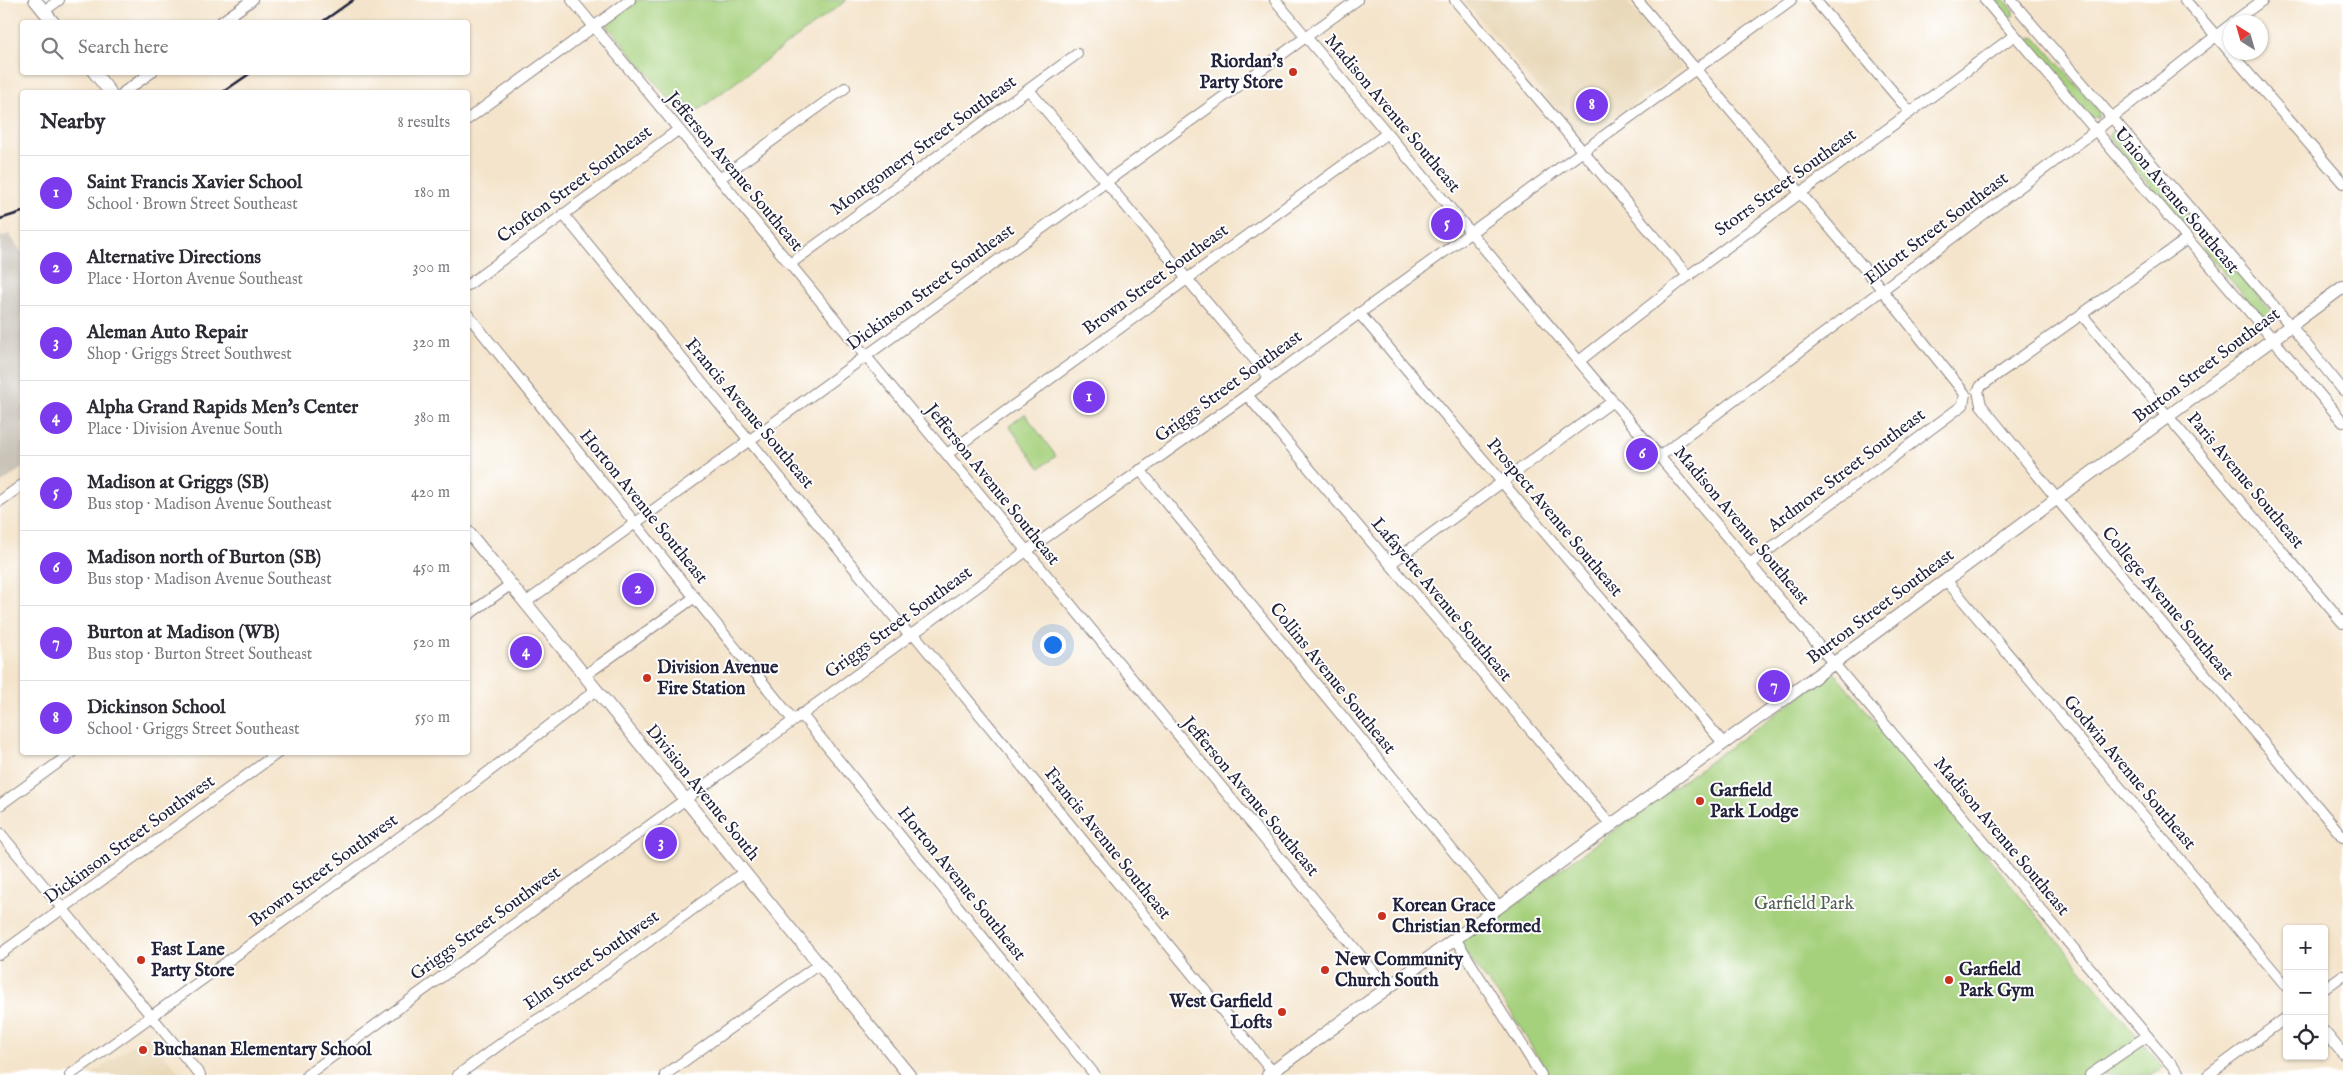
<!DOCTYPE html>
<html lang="en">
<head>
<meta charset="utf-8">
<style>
	:root { --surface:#fff; --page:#f7f7f7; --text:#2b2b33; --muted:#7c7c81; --line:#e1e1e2; --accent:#7c3aed }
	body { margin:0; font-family:"IM FELL English",serif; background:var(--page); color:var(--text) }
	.controls { position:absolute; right:15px; bottom:15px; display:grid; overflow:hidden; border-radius:5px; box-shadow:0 1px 4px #0004 }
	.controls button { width:45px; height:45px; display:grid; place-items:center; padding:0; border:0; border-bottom:1px solid var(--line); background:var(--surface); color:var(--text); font:25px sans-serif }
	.compass { position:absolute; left:2223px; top:15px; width:45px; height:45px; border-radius:50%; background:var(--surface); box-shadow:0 1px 4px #0004; rotate:323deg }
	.you { position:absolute; left:1052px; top:644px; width:18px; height:18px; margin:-12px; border:4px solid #fff; border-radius:50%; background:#1a73e8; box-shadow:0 0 0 8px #1a73e833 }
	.badge { display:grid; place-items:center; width:32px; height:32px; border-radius:50%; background:var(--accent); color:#fff; font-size:16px; font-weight:700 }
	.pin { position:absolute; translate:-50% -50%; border:2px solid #fff; box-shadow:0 1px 5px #0006 }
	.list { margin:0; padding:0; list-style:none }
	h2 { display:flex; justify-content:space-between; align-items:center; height:65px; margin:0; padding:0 20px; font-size:21px }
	h2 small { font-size:16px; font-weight:400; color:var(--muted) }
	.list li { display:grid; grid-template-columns:32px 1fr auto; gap:15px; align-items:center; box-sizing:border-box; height:75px; padding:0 20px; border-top:1px solid var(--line) }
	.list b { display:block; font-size:19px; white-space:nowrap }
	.list p { margin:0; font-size:16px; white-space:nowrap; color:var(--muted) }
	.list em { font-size:16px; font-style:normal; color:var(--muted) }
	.icon { flex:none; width:28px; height:28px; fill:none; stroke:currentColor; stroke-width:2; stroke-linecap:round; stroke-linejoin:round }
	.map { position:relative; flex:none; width:2343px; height:1075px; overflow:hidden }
	.search { position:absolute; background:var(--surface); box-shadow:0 1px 4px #0004; left:20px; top:20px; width:450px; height:55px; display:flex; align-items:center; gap:12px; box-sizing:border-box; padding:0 18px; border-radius:5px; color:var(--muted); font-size:19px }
	.panel { position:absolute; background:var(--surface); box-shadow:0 1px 4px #0004; left:20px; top:90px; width:450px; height:665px; border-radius:5px }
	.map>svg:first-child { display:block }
</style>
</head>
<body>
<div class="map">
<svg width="2343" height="1075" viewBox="0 0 2343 1075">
	<rect width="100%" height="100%" fill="#fff"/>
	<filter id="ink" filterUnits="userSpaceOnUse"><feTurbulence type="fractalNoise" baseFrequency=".02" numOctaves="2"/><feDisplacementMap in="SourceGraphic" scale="10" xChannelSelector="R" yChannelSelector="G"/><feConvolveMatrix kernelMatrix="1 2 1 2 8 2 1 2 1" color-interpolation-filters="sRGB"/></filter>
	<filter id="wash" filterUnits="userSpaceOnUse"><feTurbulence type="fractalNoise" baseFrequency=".0096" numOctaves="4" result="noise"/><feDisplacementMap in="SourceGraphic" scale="20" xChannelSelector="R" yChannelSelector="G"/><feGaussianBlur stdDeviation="1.12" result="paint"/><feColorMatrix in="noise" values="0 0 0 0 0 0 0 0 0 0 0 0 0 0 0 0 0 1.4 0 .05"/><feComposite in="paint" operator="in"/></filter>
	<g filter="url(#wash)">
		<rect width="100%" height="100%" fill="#f4e4cb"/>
		<!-- built -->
		<g fill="#e9d9ba">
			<path d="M1464,0H1625L1682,68L1583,142Z"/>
			<path d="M146,1035L182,1075H91L98,1070Z"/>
		</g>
		<!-- industrial -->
		<path fill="#c9c3b8" d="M9,234L22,253V468L0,484V237Z"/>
		<!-- green -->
		<g fill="#a5d07c" stroke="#64795c">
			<path d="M637,0H847L686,119L605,23Z"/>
			<path d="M1991,0H2005L2014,10V15L2008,18Z"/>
			<path d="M2032,37L2036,38L2099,111L2098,118L2091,117L2029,45L2028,40Z"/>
			<path d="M2113,131L2118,133L2187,214L2186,221L2179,220L2110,139L2109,134Z"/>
			<path d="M2207,241L2212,243L2270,310L2269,317H2262L2204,249L2203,244Z"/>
			<path d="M1025,414L1056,456L1040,468L1009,426Z"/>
			<path d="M1834,672L2163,1067L2151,1075H1548L1513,1015L1458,943Z"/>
		</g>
	</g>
	<g filter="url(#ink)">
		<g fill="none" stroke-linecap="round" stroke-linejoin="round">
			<!-- minor casing -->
			<g stroke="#8b8383" stroke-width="12">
				<g id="minor">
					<path d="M572,0L1388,989"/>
					<path d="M1275,0L2180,1075"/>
					<path d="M1455,0L1688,276"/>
					<path d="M1637,0L1875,281L1965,394L1963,405L1751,563"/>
					<path d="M1815,0L1910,112"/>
					<path d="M1985,0L2343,422"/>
					<path d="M2011,0L2291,326L2343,390"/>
					<path d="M2185,0L2343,183"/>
					<path d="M44,11L59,0"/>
					<path d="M221,22L252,0"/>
					<path d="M2233,22L2263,0"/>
					<path d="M1029,90L1270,378"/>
					<path d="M124,92L152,72"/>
					<path d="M468,119L630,0"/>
					<path d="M719,179L845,88"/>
					<path d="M563,214L910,636"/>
					<path d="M2187,239L1981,386L1978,391L1981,405L2057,499L2343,837"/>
					<path d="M790,264L1077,54"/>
					<path d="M468,285L678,130"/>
					<path d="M1359,313L1724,744"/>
					<path d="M468,315L793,720"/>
					<path d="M2082,315L2343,623"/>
					<path d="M1579,361L1688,276L2015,35"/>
					<path d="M1247,395L1612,826"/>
					<path d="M947,454L1386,134"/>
					<path d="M1660,456L2095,131L2230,25"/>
					<path d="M1140,470L1499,907"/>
					<path d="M0,501L22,485"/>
					<path d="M1390,564L1613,401"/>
					<path d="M1946,580L2287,987"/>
					<path d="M525,603L1357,0"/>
					<path d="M468,615L510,585"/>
					<path d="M913,633L1275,1075"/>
					<path d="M584,676L695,597"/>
					<path d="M801,714L1095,1075"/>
					<path d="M0,805L73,752"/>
					<path d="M0,833L200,1075"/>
					<path d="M1456,940L1541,1075"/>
					<path d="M0,954L279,752"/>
					<path d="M2324,989L2343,975"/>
					<path d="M2324,1031L2343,1054"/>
					<path d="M70,1075L462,792L596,690"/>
					<path d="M307,1075L1025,552L1247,395L1791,0"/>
					<path d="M458,1075L514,1034L563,1004L744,872"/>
					<path d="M665,1075L819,964"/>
					<path d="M2090,1075L2147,1036"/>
					<path d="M2208,1075L2287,1017"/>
				</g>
			</g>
			<!-- major casing -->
			<g stroke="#8b8383" stroke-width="14">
				<g id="major">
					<path d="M35,0L53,22"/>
					<path d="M94,72L110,92"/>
					<path d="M468,532L909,1075"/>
					<path d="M1268,1075L1834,663L2343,287"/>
				</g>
			</g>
			<!-- minor -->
			<use href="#minor" stroke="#fff" stroke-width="10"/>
			<!-- major -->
			<use href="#major" stroke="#fff" stroke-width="12"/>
			<!-- rail -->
			<g stroke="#22223b" stroke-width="2.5">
				<path d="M322,22L353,0"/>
				<path d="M223,92L252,72"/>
				<path d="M0,219L22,212"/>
			</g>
		</g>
	</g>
	<!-- markers -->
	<g fill="#c8321e" stroke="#fff" stroke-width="2">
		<circle cx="1293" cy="72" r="5"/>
		<circle cx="647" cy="678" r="5"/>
		<circle cx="1700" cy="801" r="5"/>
		<circle cx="1382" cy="916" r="5"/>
		<circle cx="141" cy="960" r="5"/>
		<circle cx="1325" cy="970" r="5"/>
		<circle cx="1949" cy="980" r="5"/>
		<circle cx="1282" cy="1012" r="5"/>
		<circle cx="143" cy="1050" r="5"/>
	</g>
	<g text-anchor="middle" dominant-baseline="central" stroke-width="4" stroke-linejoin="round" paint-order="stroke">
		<!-- poi labels -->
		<g font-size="18" font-weight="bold" fill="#22223b" stroke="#fff" text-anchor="start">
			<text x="1283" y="62" text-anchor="end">Riordan's<tspan x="1283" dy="21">Party Store</tspan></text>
			<text x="657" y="668">Division Avenue<tspan x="657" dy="21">Fire Station</tspan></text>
			<text x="1710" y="791">Garfield<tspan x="1710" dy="21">Park Lodge</tspan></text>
			<text x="1392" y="906">Korean Grace<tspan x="1392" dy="21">Christian Reformed</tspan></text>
			<text x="151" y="950">Fast Lane<tspan x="151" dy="21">Party Store</tspan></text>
			<text x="1335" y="960">New Community<tspan x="1335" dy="21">Church South</tspan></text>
			<text x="1959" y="970">Garfield<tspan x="1959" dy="21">Park Gym</tspan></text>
			<text x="1272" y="1002" text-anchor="end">West Garfield<tspan x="1272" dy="21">Lofts</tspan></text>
			<text x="153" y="1050">Buchanan Elementary School</text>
		</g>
		<!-- street labels -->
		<g font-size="18" fill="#22223b" stroke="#fff">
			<text transform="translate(1392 114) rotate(50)">Madison Avenue Southeast</text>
			<text transform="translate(924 146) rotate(-36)">Montgomery Street Southeast</text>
			<text transform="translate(734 172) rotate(50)">Jefferson Avenue Southeast</text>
			<text transform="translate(1786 183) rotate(-36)">Storrs Street Southeast</text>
			<text transform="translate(575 185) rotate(-36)">Crofton Street Southeast</text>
			<text transform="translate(2176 201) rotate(50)">Union Avenue Southeast</text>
			<text transform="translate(1937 229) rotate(-37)">Elliott Street Southeast</text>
			<text transform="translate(1156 280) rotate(-36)">Brown Street Southeast</text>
			<text transform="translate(931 288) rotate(-36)">Dickinson Street Southeast</text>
			<text transform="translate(2207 366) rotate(-37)">Burton Street Southeast</text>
			<text transform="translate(1229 387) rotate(-36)">Griggs Street Southeast</text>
			<text transform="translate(749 414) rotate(50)">Francis Avenue Southeast</text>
			<text transform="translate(1847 471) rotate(-37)">Ardmore Street Southeast</text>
			<text transform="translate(2245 481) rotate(50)">Paris Avenue Southeast</text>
			<text transform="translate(992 485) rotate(51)">Jefferson Avenue Southeast</text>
			<text transform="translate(643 507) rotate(51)">Horton Avenue Southeast</text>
			<text transform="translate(1554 518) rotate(50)">Prospect Avenue Southeast</text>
			<text transform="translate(1741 526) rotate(50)">Madison Avenue Southeast</text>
			<text transform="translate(1441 600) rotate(50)">Lafayette Avenue Southeast</text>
			<text transform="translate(2167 604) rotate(50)">College Avenue Southeast</text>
			<text transform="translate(1881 607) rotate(-37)">Burton Street Southeast</text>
			<text transform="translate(899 623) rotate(-36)">Griggs Street Southeast</text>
			<text transform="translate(1332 679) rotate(51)">Collins Avenue Southeast</text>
			<text transform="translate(2129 773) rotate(50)">Godwin Avenue Southeast</text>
			<text transform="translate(702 793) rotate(51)">Division Avenue South</text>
			<text transform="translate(1250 797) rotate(50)">Jefferson Avenue Southeast</text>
			<text transform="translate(2001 837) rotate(50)">Madison Avenue Southeast</text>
			<text transform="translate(130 840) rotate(-36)">Dickinson Street Southwest</text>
			<text transform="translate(1107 844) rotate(51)">Francis Avenue Southeast</text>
			<text transform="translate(324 871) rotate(-36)">Brown Street Southwest</text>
			<text transform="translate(961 884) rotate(51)">Horton Avenue Southeast</text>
			<text transform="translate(486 924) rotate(-36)">Griggs Street Southwest</text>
			<text transform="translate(592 961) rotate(-35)">Elm Street Southwest</text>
		</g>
		<!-- park labels -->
		<g font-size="18" fill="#505f52" stroke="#fff">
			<text x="1804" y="904">Garfield Park</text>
		</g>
	</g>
</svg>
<div class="controls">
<button>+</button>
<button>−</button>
<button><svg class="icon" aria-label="locate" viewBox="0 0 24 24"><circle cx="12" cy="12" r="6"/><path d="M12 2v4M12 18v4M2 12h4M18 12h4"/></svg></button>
</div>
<svg class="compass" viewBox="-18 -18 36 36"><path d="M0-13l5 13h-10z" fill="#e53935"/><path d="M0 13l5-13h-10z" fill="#7c7c81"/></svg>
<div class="you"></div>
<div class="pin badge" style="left:1089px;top:397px">1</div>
<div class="pin badge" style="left:638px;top:589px">2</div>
<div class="pin badge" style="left:661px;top:843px">3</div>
<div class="pin badge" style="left:526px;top:652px">4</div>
<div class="pin badge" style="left:1447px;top:224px">5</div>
<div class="pin badge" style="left:1642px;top:454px">6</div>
<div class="pin badge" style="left:1774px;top:686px">7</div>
<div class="pin badge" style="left:1592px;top:105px">8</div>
<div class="search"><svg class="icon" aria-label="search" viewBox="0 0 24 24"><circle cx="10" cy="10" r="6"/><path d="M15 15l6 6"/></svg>Search here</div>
<section class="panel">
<h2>Nearby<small>8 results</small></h2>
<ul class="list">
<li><span class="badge">1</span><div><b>Saint Francis Xavier School</b><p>School · Brown Street Southeast</p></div><em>180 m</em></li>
<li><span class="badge">2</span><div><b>Alternative Directions</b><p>Place · Horton Avenue Southeast</p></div><em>300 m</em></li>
<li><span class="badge">3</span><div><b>Aleman Auto Repair</b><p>Shop · Griggs Street Southwest</p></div><em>320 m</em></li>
<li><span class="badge">4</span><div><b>Alpha Grand Rapids Men's Center</b><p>Place · Division Avenue South</p></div><em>380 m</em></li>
<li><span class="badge">5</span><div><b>Madison at Griggs (SB)</b><p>Bus stop · Madison Avenue Southeast</p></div><em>420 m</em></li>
<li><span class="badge">6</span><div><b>Madison north of Burton (SB)</b><p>Bus stop · Madison Avenue Southeast</p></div><em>450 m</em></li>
<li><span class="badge">7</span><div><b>Burton at Madison (WB)</b><p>Bus stop · Burton Street Southeast</p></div><em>520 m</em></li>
<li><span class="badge">8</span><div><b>Dickinson School</b><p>School · Griggs Street Southeast</p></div><em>550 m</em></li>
</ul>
</section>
</div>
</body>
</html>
